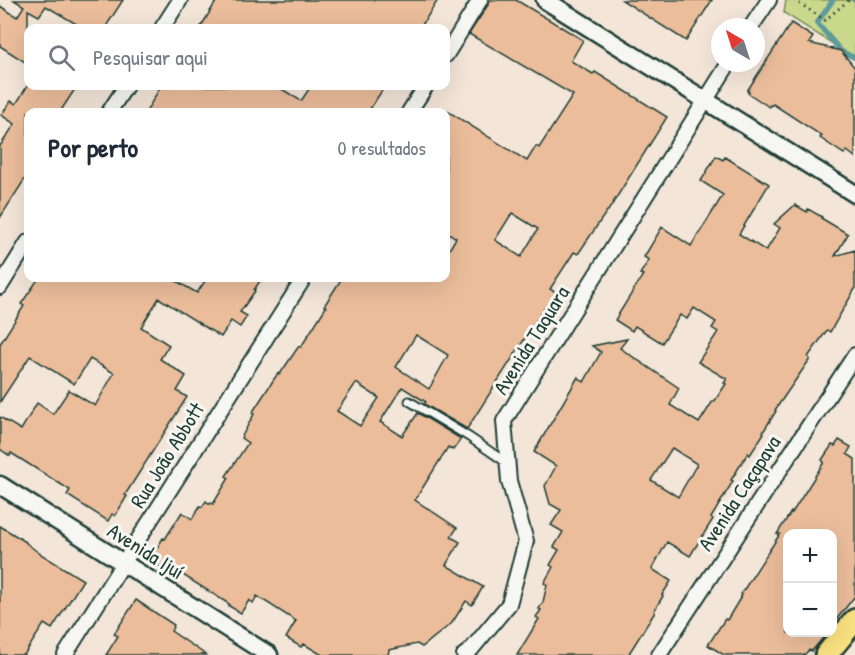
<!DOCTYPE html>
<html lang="pt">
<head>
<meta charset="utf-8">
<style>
	:root { --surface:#fff; --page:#f2f2f3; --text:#1f2937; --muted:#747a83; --line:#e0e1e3 }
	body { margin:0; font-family:"Patrick Hand",sans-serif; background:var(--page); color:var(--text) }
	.controls { position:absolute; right:18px; bottom:18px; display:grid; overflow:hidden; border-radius:12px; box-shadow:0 6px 24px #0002 }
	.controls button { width:54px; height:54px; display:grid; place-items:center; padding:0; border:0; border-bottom:2px solid var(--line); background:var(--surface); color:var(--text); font:30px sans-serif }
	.compass { position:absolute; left:711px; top:18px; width:54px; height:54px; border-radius:50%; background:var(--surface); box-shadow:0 6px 24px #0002; rotate:321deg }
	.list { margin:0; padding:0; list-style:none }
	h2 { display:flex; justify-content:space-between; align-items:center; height:78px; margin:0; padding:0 24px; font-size:26px }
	h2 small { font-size:20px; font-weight:400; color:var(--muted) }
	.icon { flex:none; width:33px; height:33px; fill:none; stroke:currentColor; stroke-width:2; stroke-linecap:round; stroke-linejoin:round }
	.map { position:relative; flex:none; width:855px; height:655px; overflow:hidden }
	.search { position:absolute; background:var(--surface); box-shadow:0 6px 24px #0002; left:24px; top:24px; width:426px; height:66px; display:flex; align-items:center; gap:15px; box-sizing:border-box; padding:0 21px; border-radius:12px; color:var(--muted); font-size:22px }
	.panel { position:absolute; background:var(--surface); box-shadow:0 6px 24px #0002; left:24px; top:108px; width:426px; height:174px; border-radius:12px }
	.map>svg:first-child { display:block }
</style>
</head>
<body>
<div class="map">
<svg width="855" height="655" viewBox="0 0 855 655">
	<rect width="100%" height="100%" fill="#f3e5d8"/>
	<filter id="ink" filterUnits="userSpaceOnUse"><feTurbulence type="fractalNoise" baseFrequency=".0167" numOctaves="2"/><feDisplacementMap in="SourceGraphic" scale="12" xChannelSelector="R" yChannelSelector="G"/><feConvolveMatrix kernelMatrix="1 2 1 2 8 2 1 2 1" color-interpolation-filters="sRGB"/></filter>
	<g filter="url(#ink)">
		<!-- green -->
		<path fill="#cad88b" stroke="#748a60" stroke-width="1.5" d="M786,0H855V58L784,13Z"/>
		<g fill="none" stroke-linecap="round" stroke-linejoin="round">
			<!-- stream -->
			<g stroke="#5e9a9c" stroke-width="5">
				<path d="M833,0L817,23L841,51L855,58"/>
				<path d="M854,0H855"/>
			</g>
		</g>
		<!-- building -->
		<g fill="#ebbd9b" stroke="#1f3d34" stroke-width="1.5" fill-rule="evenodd">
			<path d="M14,0H123L105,28H83L46,6L39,16L28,10V64L0,46V6L17,17L24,6Z"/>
			<path d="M217,0H438L420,28H200Z"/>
			<path d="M489,0H516L583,40L571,61L593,74L595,72L667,117L608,211H607L578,254L574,252L550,289L563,297L554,312L545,307L467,429L424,404L426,402L402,387L380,422L402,436L418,413L461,439L453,450L448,447L415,500L457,528L451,537L460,542L446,565L483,587L472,605L466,601L452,623L422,647L417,644L389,650L388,655H322L304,644L301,647L286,638L296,621L257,596L253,603L249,600L241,613L229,606V604L172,568L171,570L168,568L166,571L156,564L154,553L163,538L165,539L182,512L192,519L200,506L202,507L206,501L210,504L211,502L213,504L229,478L226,476L248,443L241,438L254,414L252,413L278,373L280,374L299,346L301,347L326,307L324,306L342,278H446V255L456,238L446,231V110L527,161L536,146L539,148L573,95L469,34L488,5ZM512,213L538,229L521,257L495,240ZM416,335L448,355L429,389L396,367ZM356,383L379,398L360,426L337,411Z"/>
			<path d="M622,0H712L686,41Z"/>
			<path d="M791,23L813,37L809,43L841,51L855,68V157L847,151L844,154L820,138L822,136L773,104L771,106L770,105L769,107L748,93L749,92L747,91Z"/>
			<path d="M28,85L77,86L60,112H28V174L0,218V146L15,124L1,115L11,101L16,104Z"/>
			<path d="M161,86H277L301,101L311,86H385L368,112H146Z"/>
			<path d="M716,156L723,160L725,157L769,184L739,234L766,251L780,228L774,224L795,205L807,212L808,209L822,217L821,218L848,234L835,256L855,250V289L830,332L827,330L808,357L810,359L775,410L776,411L763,432L764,433L750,455L748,453L731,480L733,481L711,518L713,519L690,556L667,542L652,569L671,581L662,595L663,596L654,611L655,612L628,655H517L539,619L536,617L541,610L539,609L543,602L547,585L544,583L553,567L550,565L559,550L554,547L563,532L551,525L561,510L550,504L545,486L556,466L534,452L578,377L584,382L601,352L592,346L627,339L620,348L679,388L670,405L699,423L713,401L714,402L726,384L724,383L727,379L698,362L718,332L712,328L716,322L694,308L687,319L680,315L662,343L635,326L632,331L615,320L643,275L640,274L649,260L644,257L662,227L691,246L705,224L723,195L701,181ZM672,448L697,464L678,497L651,480Z"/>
			<path d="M39,278H171L197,293L207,278H262L254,290L255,291L240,312L247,316L240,327L231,321L221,337L159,298L141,327L169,345L160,359L186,376L177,391L187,397L125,495L127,496L115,516L112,514L108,521L67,495L70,490L11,453L10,456L0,449V417L21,430L37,403L53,414L69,390L95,406L114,373L90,359L74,384L30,356L0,402V344L24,306L21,304Z"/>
			<path d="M839,440L851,447L847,454L855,459V596L832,625V534H788V633H827L812,651L809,650L804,655H724L708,645L725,619L727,620L742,595L741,594L780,534H777L791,512L792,513L824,462L822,460L832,445L835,446Z"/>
			<path d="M0,526L26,542V543L39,553L83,580L52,629L44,624L24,655H0Z"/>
			<path d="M136,600L174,625L171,631L206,655H106L118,636L114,634Z"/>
		</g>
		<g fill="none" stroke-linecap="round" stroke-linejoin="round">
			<!-- service casing -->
			<g stroke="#1f3d34" stroke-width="11">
				<path id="service" d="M409,401L469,437L507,463"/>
			</g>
			<!-- minor casing -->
			<g stroke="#1f3d34" stroke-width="18">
				<g id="minor">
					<path d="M751,27L769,0"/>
					<path d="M162,28L180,0"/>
					<path d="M446,55L480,0"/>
					<path d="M109,112L126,86"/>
					<path d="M409,112L426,86"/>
					<path d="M0,287L28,242"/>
					<path d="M65,655L304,278"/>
					<path d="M464,655L470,651L509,604L526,541L509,481L504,421L729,63"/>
					<path d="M659,655L855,355"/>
				</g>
			</g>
			<!-- tertiary casing -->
			<g stroke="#1f3d34" stroke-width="21">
				<g id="tertiary">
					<path d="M545,0L855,194"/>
					<path d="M0,485L269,655"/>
				</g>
			</g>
			<!-- primary casing -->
			<g stroke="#1f3d34" stroke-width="26">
				<path id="primary" d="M826,655L855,620"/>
			</g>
			<!-- path -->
			<path stroke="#1f3d34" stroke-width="3" stroke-dasharray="1.5 4.5" stroke-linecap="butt" d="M794,0L825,20L849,0"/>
			<!-- service -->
			<use href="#service" stroke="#f6f6f2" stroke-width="7"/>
			<!-- minor -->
			<use href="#minor" stroke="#f6f6f2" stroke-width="14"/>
			<!-- tertiary -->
			<use href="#tertiary" stroke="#f6f6f2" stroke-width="16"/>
			<!-- primary -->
			<use href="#primary" stroke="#fae180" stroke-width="21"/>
		</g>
	</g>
	<g text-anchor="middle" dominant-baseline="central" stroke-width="6" stroke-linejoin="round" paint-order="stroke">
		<!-- street labels -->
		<g font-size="21" fill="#1f3d34" stroke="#f6f6f2">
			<text transform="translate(531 340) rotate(-58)">Avenida Taquara</text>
			<text transform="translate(167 455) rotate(-58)">Rua João Abbott</text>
			<text transform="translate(739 493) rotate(-57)">Avenida Caçapava</text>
			<text transform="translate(146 551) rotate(32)">Avenida Ijuí</text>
		</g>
	</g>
</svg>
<div class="controls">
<button>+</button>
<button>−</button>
</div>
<svg class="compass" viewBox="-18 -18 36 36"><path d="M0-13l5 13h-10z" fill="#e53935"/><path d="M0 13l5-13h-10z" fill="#747a83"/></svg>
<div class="search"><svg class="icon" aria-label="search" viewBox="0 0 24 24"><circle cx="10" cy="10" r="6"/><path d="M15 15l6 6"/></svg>Pesquisar aqui</div>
<section class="panel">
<h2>Por perto<small>0 resultados</small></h2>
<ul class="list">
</ul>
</section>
</div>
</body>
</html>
